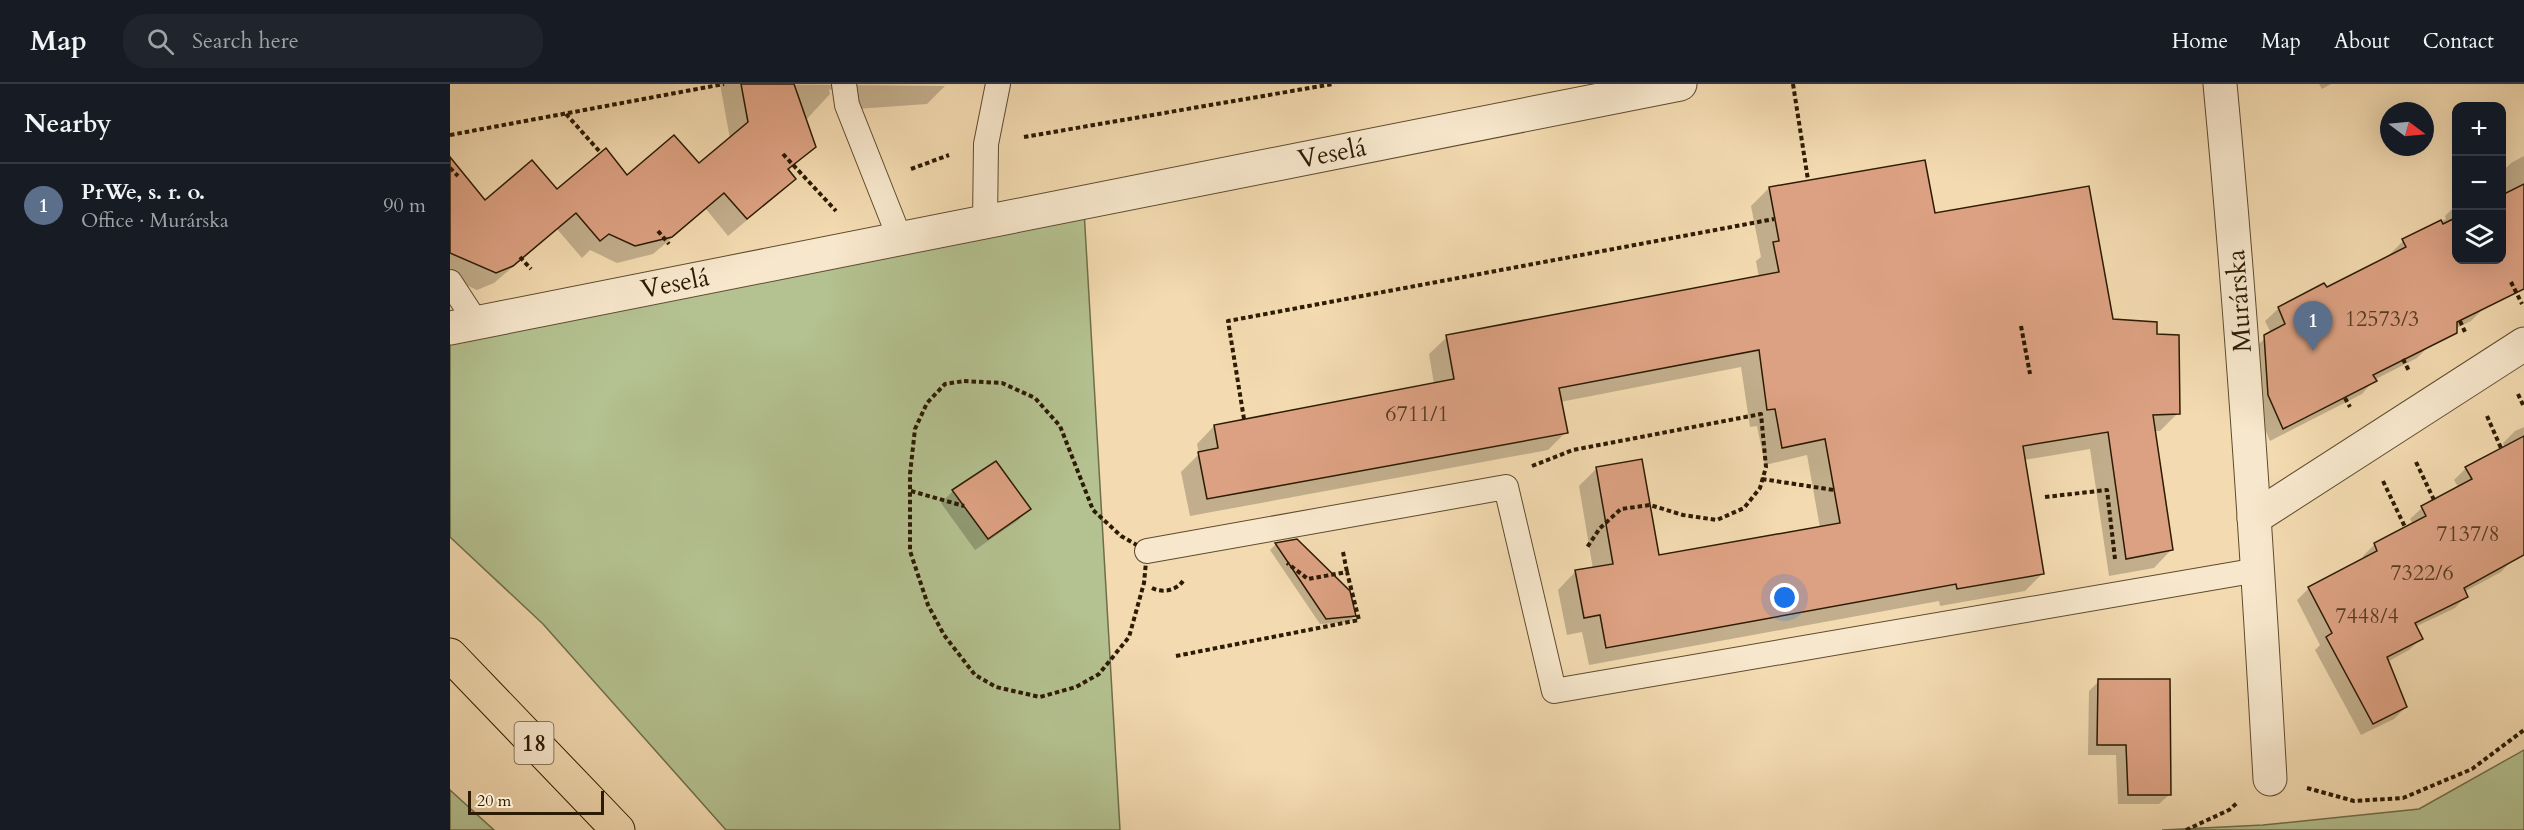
<!DOCTYPE html>
<html lang="en">
<head>
<meta charset="utf-8">
<style>
	:root { --surface:#171b24; --page:#20242c; --text:#f1f3f6; --muted:#9ea1a6; --line:#363941; --accent:#c59692 }
	body { margin:0; font-family:Cardo,serif; background:var(--page); color:var(--text) }
	.controls { position:absolute; right:18px; top:18px; display:grid; overflow:hidden; border-radius:12px; box-shadow:0 6px 24px #0002 }
	.controls button { width:54px; height:54px; display:grid; place-items:center; padding:0; border:0; border-bottom:2px solid var(--line); background:var(--surface); color:var(--text); font:30px sans-serif }
	.compass { position:absolute; left:1930px; top:18px; width:54px; height:54px; border-radius:50%; background:var(--surface); box-shadow:0 6px 24px #0002; rotate:106deg }
	.scale { position:absolute; left:18px; bottom:15px; width:136px; box-sizing:border-box; padding-left:6px; border:3px solid #2c1b03; border-top:0; font-size:16px; line-height:21px; white-space:nowrap; color:#2c1b03; -webkit-text-stroke:4px #f7e7cc; paint-order:stroke }
	.you { position:absolute; left:1335px; top:514px; width:21px; height:21px; margin:-15px; border:4px solid #fff; border-radius:50%; background:#1a73e8; box-shadow:0 0 0 9px #1a73e833 }
	.badge { display:grid; place-items:center; width:39px; height:39px; border-radius:50%; background:var(--accent); color:#fff; font-size:20px; font-weight:700 }
	.pin { position:absolute; translate:-50% -50px; filter:drop-shadow(0 2px 3px #0008) }
	.pin::after { content:''; position:absolute; top:32px; width:21px; height:18px; background:inherit; clip-path:polygon(0 0,100% 0,50% 100%) }
	.list { margin:0; padding:0; list-style:none }
	h2 { display:flex; justify-content:space-between; align-items:center; height:78px; margin:0; padding:0 24px; font-size:26px }
	h2 small { font-size:20px; font-weight:400; color:var(--muted) }
	.list li { display:grid; grid-template-columns:39px 1fr auto; gap:18px; align-items:center; box-sizing:border-box; height:84px; padding:0 24px; border-top:2px solid var(--line) }
	.list b { display:block; font-size:22px; white-space:nowrap }
	.list p { margin:0; font-size:20px; white-space:nowrap; color:var(--muted) }
	.list em { font-size:20px; font-style:normal; color:var(--muted) }
	.icon { flex:none; width:33px; height:33px; fill:none; stroke:currentColor; stroke-width:2; stroke-linecap:round; stroke-linejoin:round }
	.map { position:relative; flex:none; width:2074px; height:746px; overflow:hidden }
	header { display:flex; align-items:center; gap:36px; box-sizing:border-box; height:84px; padding:0 30px; background:var(--surface); border-bottom:2px solid var(--line) }
	header strong { font-size:28px }
	nav { display:flex; gap:33px; margin-inline-start:auto; font-size:21px }
	.search { width:420px; height:54px; background:var(--page); display:flex; align-items:center; gap:15px; box-sizing:border-box; padding:0 21px; border-radius:24px; color:var(--muted); font-size:22px }
	main { display:flex }
	aside { flex:1; background:var(--surface) }
	.map>svg:first-child { display:block }
</style>
</head>
<body>
<header>
<strong>Map</strong>
<div class="search"><svg class="icon" aria-label="search" viewBox="0 0 24 24"><circle cx="10" cy="10" r="6"/><path d="M15 15l6 6"/></svg>Search here</div>
<nav><a>Home</a><a>Map</a><a>About</a><a>Contact</a></nav>
</header>
<main>
<aside>
<h2>Nearby<small></small></h2>
<ul class="list">
<li><span class="badge" style="background:#5c6f8a">1</span><div><b>PrWe, s. r. o.</b><p>Office · Murárska</p></div><em>90 m</em></li>
</ul>
</aside>
<div class="map">
<svg width="2074" height="746" viewBox="0 0 2074 746">
	<rect width="100%" height="100%" fill="#f3dab0"/>
	<filter id="stains"><feTurbulence type="fractalNoise" baseFrequency=".00333" numOctaves="4"/><feColorMatrix values="0 0 0 0 .2 0 0 0 0 .09 0 0 0 0 .02 0 0 0 .5 -.17"/></filter>
	<radialGradient id="worn" r=".72"><stop offset=".6" stop-color="#630" stop-opacity="0"/><stop offset="1" stop-color="#630" stop-opacity=".3"/></radialGradient>
	<!-- green -->
	<g fill="#b4c190" stroke="#706e4a" stroke-width="1.5">
		<path d="M633,109L670,746H276L93,540L0,453V257Z"/>
		<path d="M2074,666V746H1712L1813,741L1969,725Z"/>
		<path d="M0,706L44,746H0Z"/>
	</g>
	<!-- shadow -->
	<g fill="#0003">
		<path d="M270,0L495,2L477,20L392,26L387,8L379,5L380,10L355,37L364,63L338,87L344,94L326,112L278,152L256,125L203,170L167,179L140,166L132,174L107,145L44,199L27,206L0,194V101L34,118L248,81L280,55Z"/>
		<path d="M1869,0H1881L1872,5Z"/>
		<path d="M2074,72V197L2034,224L2021,237L1978,258L1980,261L1967,274L1924,296L1912,310L1820,357L1806,324L1802,266L1821,249L1815,237L1829,224L1876,205L1942,172L1940,170L1953,157L1996,135L1995,132L2006,121V176H2052V88L2061,79Z"/>
		<path d="M1319,104L1484,131L1662,236L1705,252L1728,329L1710,347H1704L1721,466L1704,484L1659,492L1640,365L1574,376L1593,489L1575,507L1490,522L1489,517L1139,581L1132,548L1117,551L1108,506L1125,488L1143,485L1129,402L1146,385L1208,473L1370,444L1357,371L1315,381L1307,342L1300,343L1291,283L1110,318L1116,348L1098,366L740,432L731,388L749,370L747,360L764,342L984,300L979,270L997,253L1309,194L1306,177L1311,173L1301,122Z"/>
		<path d="M2074,343V456L2062,476L2051,488L2014,508L2016,512L2005,524L1965,543L1971,555L1959,566L1937,578L1956,623L1944,635L1911,651L1865,566L1870,561L1847,516L1859,504L1914,475L1913,472L1925,460L1963,440L1960,435L1972,424L2009,404L2004,396L2016,384L2055,364L2053,359L2065,347Z"/>
		<path d="M546,379L579,425L567,437L525,466L491,419L503,407Z"/>
		<path d="M846,456L905,532L899,538L870,540L820,466L826,460Z"/>
		<path d="M1649,597L1720,710L1709,720H1668L1666,671H1638L1639,607Z"/>
	</g>
	<!-- building -->
	<g fill="#dca182" stroke="#2c1b03" stroke-width="1.5">
		<path d="M291,0H344L366,63L338,85L346,95L297,135L274,109L222,153L185,162L159,150L150,157L126,129L63,182L46,189L0,169V73L35,116L82,76L107,105L156,64L177,91L224,51L249,79L298,38Z"/>
		<path d="M1475,76L1485,129L1639,102L1663,235L1707,238V250L1729,251L1730,330L1703,331L1723,466L1676,475L1658,348L1573,362L1594,490L1507,505L1506,500L1156,564L1150,531L1134,534L1125,486L1163,480L1146,383L1192,375L1209,471L1390,439L1375,355L1332,364L1325,325L1317,326L1309,266L1109,304L1118,349L757,415L748,368L768,364L764,341L1004,295L996,251L1329,188L1323,158L1329,157L1319,103Z"/>
		<path d="M2074,100V205L2007,238V249L1923,291L1927,297L1833,345L1818,311L1814,251L1835,240L1828,223L1874,199L1877,203L1956,163L1952,155L1991,136L1993,140L2007,133V176H2052V111Z"/>
		<path d="M2074,352V471L2014,504L2018,513L1965,539L1973,555L1937,573L1957,623L1923,640L1876,553L1882,549L1858,503L1927,467L1924,459L1976,432L1971,422L2022,395L2015,383Z"/>
		<path d="M546,377L581,425L538,455L502,406Z"/>
		<path d="M847,455L900,507L906,532L876,535L825,459Z"/>
		<path d="M1648,595H1720L1721,711H1678L1676,661H1647Z"/>
	</g>
	<g fill="none" stroke-linecap="round" stroke-linejoin="round">
		<!-- lane casing -->
		<g stroke="#5e4b2e" stroke-width="26">
			<g id="lane">
				<path d="M394,0L397,21L450,155"/>
				<path d="M535,138L536,60L548,0"/>
				<path d="M0,198L26,238"/>
				<path d="M697,467L1056,403L1104,607L1808,486"/>
			</g>
		</g>
		<!-- street casing -->
		<g stroke="#5e4b2e" stroke-width="35">
			<g id="street">
				<path d="M1770,0C1792,231 1807,463 1820,695"/>
				<path d="M0,244L1230,0"/>
				<path d="M1804,434L2074,260"/>
			</g>
		</g>
		<!-- primary casing -->
		<g stroke="#2c1b03" stroke-width="35">
			<path id="primary" d="M0,571L168,746"/>
		</g>
		<!-- path -->
		<g stroke="#2c1b03" stroke-width="4" stroke-dasharray="4.5 3" stroke-linecap="butt">
			<path d="M1343,0L1358,96"/>
			<path d="M116,30L150,68"/>
			<path d="M0,51L274,0"/>
			<path d="M574,53L883,0"/>
			<path d="M333,70L386,127"/>
			<path d="M0,84L8,92"/>
			<path d="M461,85L499,71"/>
			<path d="M208,147L219,160"/>
			<path d="M70,173L81,185"/>
			<path d="M2061,198L2072,220"/>
			<path d="M2010,237L2015,248"/>
			<path d="M1571,242L1580,290"/>
			<path d="M1953,275L1959,287"/>
			<path d="M514,297L552,299L585,314L610,342L643,426L671,452L697,467L694,499L679,553L649,590L626,603L590,613L546,603L525,591L494,551L478,521L460,467V390L465,345L477,319L495,300Z"/>
			<path d="M2068,310L2074,323"/>
			<path d="M1895,314L1900,323"/>
			<path d="M2037,332L2051,364"/>
			<path d="M794,335L778,237L1324,135"/>
			<path d="M1966,378L1984,416"/>
			<path d="M1082,382L1123,366L1311,330L1316,383L1310,404L1294,424L1267,436L1233,431L1200,421L1171,425L1150,444L1136,465"/>
			<path d="M1312,395L1384,406"/>
			<path d="M1933,397L1955,443"/>
			<path d="M461,407L514,422"/>
			<path d="M1595,413L1657,406L1665,475"/>
			<path d="M893,468L897,488"/>
			<path d="M702,504C712,509 726,507 733,497"/>
			<path d="M726,572L909,536L897,488L858,495L837,479"/>
			<path d="M1857,704L1904,717L1953,714L2022,685L2074,646"/>
			<path d="M1736,746L1779,726L1788,718"/>
		</g>
		<!-- lane -->
		<use href="#lane" stroke="#f7e7cc" stroke-width="24"/>
		<!-- street -->
		<use href="#street" stroke="#f7e7cc" stroke-width="33"/>
		<!-- primary -->
		<use href="#primary" stroke="#f3dab0" stroke-width="33"/>
	</g>
	<g text-anchor="middle" dominant-baseline="central" stroke-width="4.5" stroke-linejoin="round" paint-order="stroke">
		<!-- number labels -->
		<g font-size="22" fill="#583c23">
			<text x="1932" y="235">12573/3</text>
			<text x="967" y="330">6711/1</text>
			<text x="2018" y="450">7137/8</text>
			<text x="1972" y="489">7322/6</text>
			<text x="1917" y="532">7448/4</text>
		</g>
		<!-- shield labels -->
		<rect fill="#f7e7cc" stroke="#69583f" stroke-width="1.5" x="64.5" y="638" width="39" height="42" rx="4.5"/>
		<g font-size="24" font-weight="bold" fill="#2c1b03">
			<text x="84" y="659">18</text>
		</g>
		<!-- street labels -->
		<g font-size="26" fill="#2c1b03" stroke="#f7e7cc">
			<text transform="translate(882 69) rotate(-11)">Veselá</text>
			<text transform="translate(225 199) rotate(-11)">Veselá</text>
			<text transform="translate(1789 217) rotate(-94)">Murárska</text>
		</g>
	</g>
	<rect width="100%" height="100%" filter="url(#stains)"/>
	<rect width="100%" height="100%" fill="url(#worn)"/>
</svg>
<div class="controls">
<button>+</button>
<button>−</button>
<button><svg class="icon" aria-label="layers" viewBox="0 0 24 24"><path d="M12 4l9 5-9 5-9-5zM3 14l9 5 9-5"/></svg></button>
</div>
<svg class="compass" viewBox="-18 -18 36 36"><path d="M0-13l5 13h-10z" fill="#e53935"/><path d="M0 13l5-13h-10z" fill="#9ea1a6"/></svg>
<div class="scale">20 m</div>
<div class="you"></div>
<div class="pin badge" style="left:1863px;top:267px;background:#5c6f8a">1</div>
</div>
</main>
</body>
</html>
